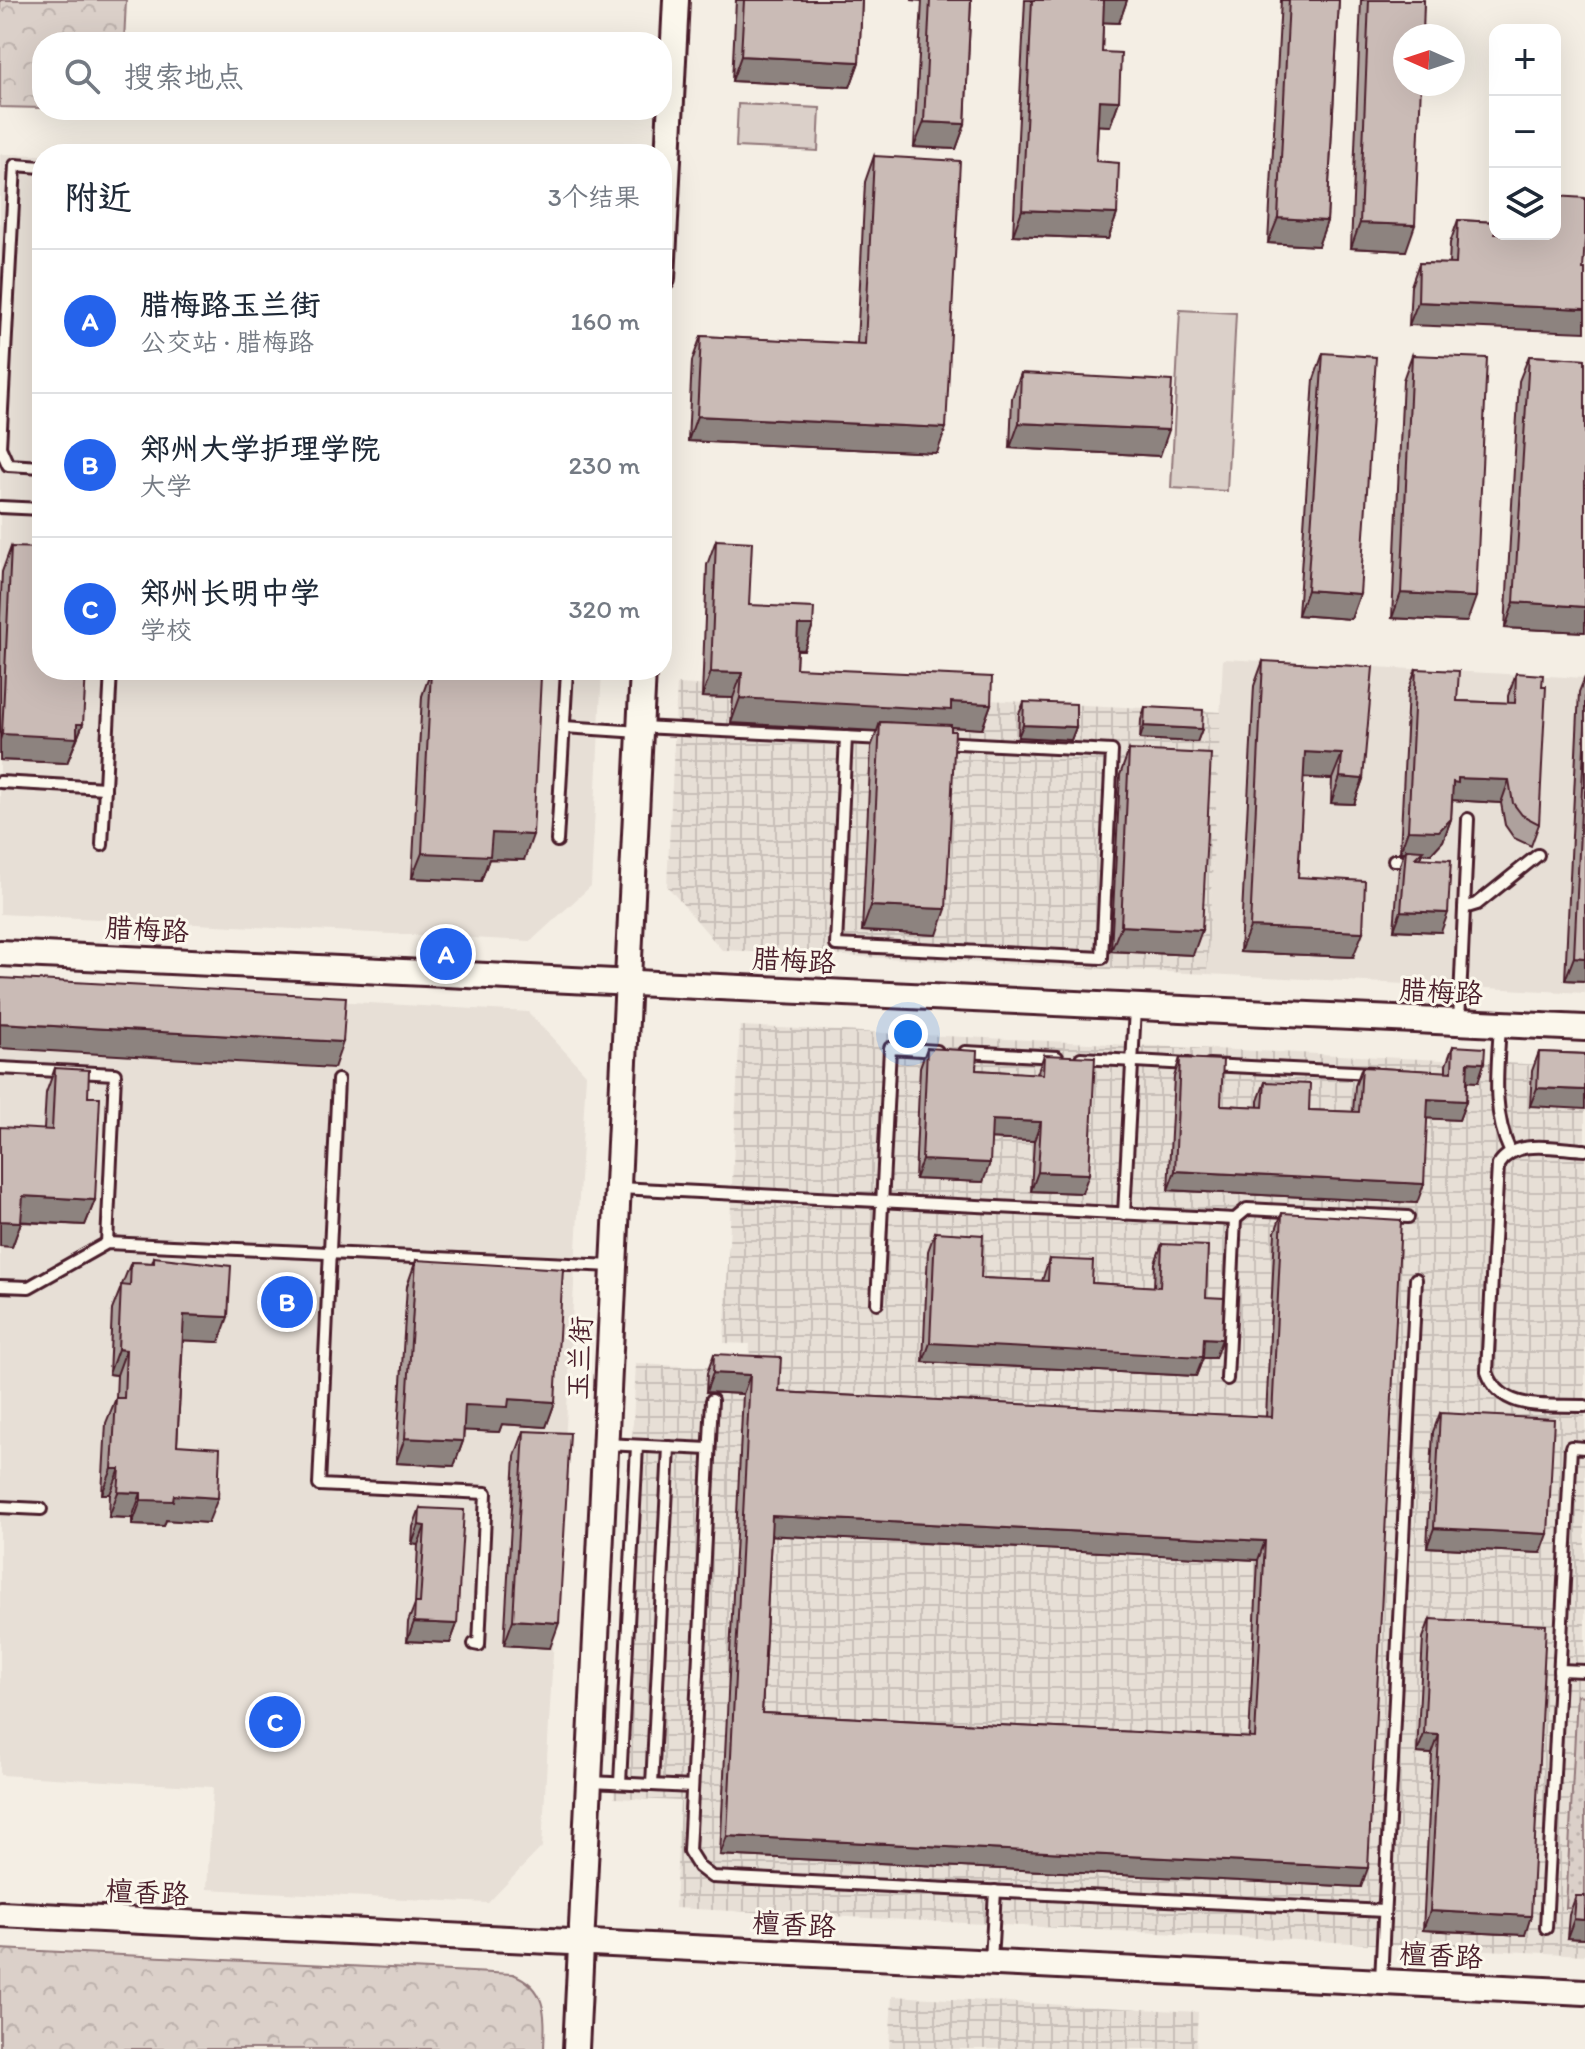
<!DOCTYPE html>
<html lang="zh">
<head>
<meta charset="utf-8">
<style>
	:root { --surface:#fff; --page:#f6f6f7; --text:#1f2937; --muted:#747a83; --line:#e0e1e3; --accent:#2563eb }
	body { margin:0; font-family:Itim,"LXGW WenKai TC",sans-serif; background:var(--page); color:var(--text) }
	.controls { position:absolute; right:24px; top:24px; display:grid; overflow:hidden; border-radius:16px; box-shadow:0 8px 32px #0002 }
	.controls button { width:72px; height:72px; display:grid; place-items:center; padding:0; border:0; border-bottom:2px solid var(--line); background:var(--surface); color:var(--text); font:40px sans-serif }
	.compass { position:absolute; left:1393px; top:24px; width:72px; height:72px; border-radius:50%; background:var(--surface); box-shadow:0 8px 32px #0002; rotate:273deg }
	.you { position:absolute; left:908px; top:1034px; width:28px; height:28px; margin:-20px; border:6px solid #fff; border-radius:50%; background:#1a73e8; box-shadow:0 0 0 12px #1a73e833 }
	.badge { display:grid; place-items:center; width:52px; height:52px; border-radius:50%; background:var(--accent); color:#fff; font-size:26px; font-weight:700 }
	.pin { position:absolute; translate:-50% -50%; border:4px solid #fff; box-shadow:0 2px 8px #0006 }
	.list { margin:0; padding:0; list-style:none }
	h2 { display:flex; justify-content:space-between; align-items:center; height:104px; margin:0; padding:0 32px; font-size:34px }
	h2 small { font-size:26px; font-weight:400; color:var(--muted) }
	.list li { display:grid; grid-template-columns:52px 1fr auto; gap:24px; align-items:center; box-sizing:border-box; height:144px; padding:0 32px; border-top:2px solid var(--line) }
	.list b { display:block; font-size:30px; white-space:nowrap }
	.list p { margin:0; font-size:26px; white-space:nowrap; color:var(--muted) }
	.list em { font-size:26px; font-style:normal; color:var(--muted) }
	.icon { flex:none; width:44px; height:44px; fill:none; stroke:currentColor; stroke-width:2; stroke-linecap:round; stroke-linejoin:round }
	.map { position:relative; flex:none; width:1585px; height:2049px; overflow:hidden }
	.search { position:absolute; background:var(--surface); box-shadow:0 8px 32px #0002; left:32px; top:32px; width:640px; height:88px; display:flex; align-items:center; gap:20px; box-sizing:border-box; padding:0 28px; border-radius:32px; color:var(--muted); font-size:30px }
	.panel { position:absolute; background:var(--surface); box-shadow:0 8px 32px #0002; left:32px; top:144px; width:640px; height:536px; border-radius:32px }
	.map>svg:first-child { display:block }
</style>
</head>
<body>
<div class="map">
<svg width="1585" height="2049" viewBox="0 0 1585 2049">
	<defs>
		<pattern id="industrial-grid" width="8" height="8" patternUnits="userSpaceOnUse" patternTransform="scale(2)"><rect width="8" height="8" fill="#e7dfd6"/><path d="M0 4h8M4 0v8" fill="none" stroke="#c8bfb8"/></pattern>
		<pattern id="grass-dots" width="8" height="8" patternUnits="userSpaceOnUse" patternTransform="scale(2)"><rect width="8" height="8" fill="#dbd0c9"/><path d="M2 2h.1M6 6h.1" fill="none" stroke="#bdb2ad" stroke-width="1.8" stroke-linecap="round"/></pattern>
		<pattern id="park-crowns" width="20" height="18" patternUnits="userSpaceOnUse" patternTransform="scale(2)"><rect width="20" height="18" fill="#dbd0c9"/><path d="M2 6a3 3 0 1 1 6 0M12 15a3 3 0 1 1 6 0" fill="none" stroke="#bdb2ad"/></pattern>
	</defs>
	<rect width="100%" height="100%" fill="#f4eee4"/>
	<filter id="ink" filterUnits="userSpaceOnUse"><feTurbulence type="fractalNoise" baseFrequency=".0125" numOctaves="2"/><feDisplacementMap in="SourceGraphic" scale="16" xChannelSelector="R" yChannelSelector="G"/><feConvolveMatrix kernelMatrix="1 2 1 2 8 2 1 2 1" color-interpolation-filters="sRGB"/></filter>
	<g filter="url(#ink)">
		<!-- built -->
		<g fill="#e7dfd6">
			<path d="M0,154L42,155V670H602L591,886L531,941L0,914Z"/>
			<path d="M1223,659L1585,678V993L1207,974Z"/>
			<path d="M0,982L528,1012L586,1074L542,1847L488,1903L207,1889L213,1787L0,1775Z"/>
		</g>
		<!-- industrial -->
		<g fill="url(#industrial-grid)">
			<path d="M677,684L1221,712L1207,974L722,950L667,886Z"/>
			<path d="M740,1026L1585,1067V1955L675,1908L680,1801L614,1798L636,1364L749,1369L750,1344L724,1343Z"/>
			<path d="M892,1996L1198,2012L1196,2049H889Z"/>
		</g>
		<!-- grass -->
		<path fill="url(#grass-dots)" stroke="#92787a" stroke-width="2" d="M1577,1695L1585,1696V1909L1566,1908Z"/>
		<!-- park -->
		<g fill="url(#park-crowns)" stroke="#92787a" stroke-width="2">
			<path d="M0,0H126L124,42H42V108L0,107Z"/>
			<path d="M0,1949L513,1974C548,1988 545,2016 544,2049H0Z"/>
		</g>
		<!-- pitch -->
		<g fill="#dbd0c9" stroke="#92787a" stroke-width="2">
			<path d="M738,104L820,108L818,151L736,147Z"/>
			<path d="M1180,310L1236,313L1227,491L1171,488Z"/>
		</g>
		<g fill="none" stroke-linecap="round" stroke-linejoin="round">
			<!-- service casing -->
			<g stroke="#4a1f2b" stroke-width="16">
				<g id="service">
					<path d="M42,167L15,165L0,447L8,465L42,467"/>
					<path d="M0,507L42,509"/>
					<path d="M552,670L567,671L557,841"/>
					<path d="M564,727L640,732"/>
					<path d="M641,727L884,739"/>
					<path d="M846,737L836,945L1102,958L1112,751L940,742"/>
					<path d="M0,782L105,788"/>
					<path d="M102,845L111,670"/>
					<path d="M1394,860H1412"/>
					<path d="M1464,908L1477,904L1538,855"/>
					<path d="M1459,1022L1468,819"/>
					<path d="M1500,1024C1498,1068 1491,1110 1510,1151"/>
					<path d="M965,1052L1057,1057"/>
					<path d="M1081,1058L1189,1064"/>
					<path d="M1209,1065L1373,1073"/>
					<path d="M0,1068L115,1074L107,1243"/>
					<path d="M338,1080L319,1485L486,1493L479,1645L474,1644"/>
					<path d="M1585,1150C1555,1149 1516,1137 1498,1165L1487,1372C1501,1413 1549,1404 1585,1406"/>
					<path d="M619,1188L1235,1219L1227,1379"/>
					<path d="M1124,1214L1135,1008"/>
					<path d="M1235,1219L1247,1209L1408,1217"/>
					<path d="M0,1286L29,1287L107,1243L613,1266"/>
					<path d="M877,1303L890,1048L937,1051"/>
					<path d="M712,1400L689,1851L699,1867L712,1877L1384,1911"/>
					<path d="M605,1444L709,1449"/>
					<path d="M0,1507L41,1509"/>
					<path d="M1559,1670L1585,1671"/>
					<path d="M591,1782L692,1787"/>
					<path d="M620,1783L637,1446"/>
					<path d="M652,1785L669,1447"/>
					<path d="M1546,1928L1571,1447L1585,1448"/>
					<path d="M991,1961L995,1891"/>
					<path d="M1381,1980L1416,1279"/>
				</g>
			</g>
			<!-- tertiary casing -->
			<g stroke="#4a1f2b" stroke-width="30">
				<g id="tertiary">
					<path d="M662,279L676,0"/>
					<path d="M0,953L1585,1028"/>
					<path d="M0,1914L1585,1992"/>
					<path d="M576,2049L643,670"/>
				</g>
			</g>
			<!-- service -->
			<use href="#service" stroke="#fbf7ec" stroke-width="10"/>
			<!-- tertiary -->
			<use href="#tertiary" stroke="#fbf7ec" stroke-width="24"/>
		</g>
		<!-- wall -->
		<g fill="#aea19d" stroke="#4a1f2b" stroke-width="2" fill-rule="evenodd">
			<path d="M736,0H862L859,62L850,87L732,81Z"/>
			<path d="M911,0H971L965,124L956,149L914,147L922,1Z"/>
			<path d="M1025,0H1127L1119,23L1103,22L1102,52L1119,101L1110,126L1098,125L1096,161L1117,214L1108,239L1013,235Z"/>
			<path d="M1281,0H1339L1327,221L1318,246L1268,243Z"/>
			<path d="M1361,0H1424L1406,251L1351,248Z"/>
			<path d="M874,156L937,453L688,441L692,361L701,336L857,344L865,182Z"/>
			<path d="M1458,220L1495,222L1409,325L1411,286L1419,263L1449,264L1450,243Z"/>
			<path d="M1323,353L1360,594L1351,619L1298,615L1314,379Z"/>
			<path d="M1412,355L1467,622L1392,618L1403,380Z"/>
			<path d="M1529,356L1585,359V632L1505,628L1519,381Z"/>
			<path d="M1021,373L1160,456L1010,448L1012,398Z"/>
			<path d="M716,540L749,605L813,625L804,650H797L796,668L991,704L982,729L951,727L937,935L862,931L871,747L877,731L731,723L733,698L702,697L707,565Z"/>
			<path d="M11,547L83,724L67,763L0,760V618L2,572Z"/>
			<path d="M1263,661L1363,779L1354,804L1331,803L1332,779L1303,778L1298,877L1353,957L1240,952L1254,686Z"/>
			<path d="M1416,669L1457,701L1508,703V696L1516,673L1539,824L1531,846L1514,838L1505,825L1501,803L1452,800L1451,819L1443,841L1431,854L1422,853L1420,858L1441,932L1394,930L1399,868L1404,852H1400L1408,691Z"/>
			<path d="M431,671L524,860L489,859L481,881L412,878L422,696Z"/>
			<path d="M1585,677V981L1565,980L1579,692Z"/>
			<path d="M1024,702L1076,727L1071,740L1018,737L1019,714Z"/>
			<path d="M1145,707L1202,729L1197,742L1140,739L1141,720Z"/>
			<path d="M1129,750L1193,955L1111,951L1120,775Z"/>
			<path d="M1453,1046L1484,1063L1478,1082L1467,1081L1466,1101L1459,1120L1427,1118L1417,1203L1168,1190L1174,1077L1180,1058L1221,1105L1258,1107V1101L1265,1082L1309,1110L1353,1112L1355,1086L1362,1067L1446,1072V1065Z"/>
			<path d="M927,1048L976,1070L1037,1074L1044,1055L1082,1193L1031,1191L1034,1141L991,1139L983,1182L915,1179L920,1067Z"/>
			<path d="M1539,1052L1585,1054L1530,1106L1532,1071Z"/>
			<path d="M55,1068L88,1097L95,1200L85,1225L21,1222L12,1247L44,1129L46,1093Z"/>
			<path d="M1282,1213L1361,1887L720,1855L743,1394L706,1392L707,1373L714,1354L779,1392L1266,1417L1275,1232ZM771,1535L1258,1560L1249,1738L762,1713Z"/>
			<path d="M935,1232L981,1278L1042,1281L1049,1259L1092,1283L1154,1287L1155,1263L1162,1244L1206,1297L1215,1358H1203L1196,1376L923,1362L928,1251Z"/>
			<path d="M154,1257L219,1342L183,1340L177,1445L208,1523L166,1520L164,1526L132,1525V1518L109,1517L110,1494H102L106,1423L116,1398L117,1375L109,1374L112,1310L131,1262L152,1263Z"/>
			<path d="M416,1260L555,1402L546,1427L502,1424L499,1432L464,1430L463,1441L454,1466L396,1463L407,1286Z"/>
			<path d="M1440,1413L1541,1553L1427,1547L1433,1432Z"/>
			<path d="M524,1431L550,1648L504,1645L515,1456Z"/>
			<path d="M420,1508L457,1624L450,1643L407,1641L408,1622L415,1604L418,1545L412,1544L413,1527Z"/>
			<path d="M1430,1619L1525,1935L1423,1930L1432,1754L1417,1753L1423,1638Z"/>
			<path d="M1576,1896H1585V1939L1567,1938L1569,1915Z"/>
		</g>
		<!-- shaded-wall -->
		<g fill="#8d837f" stroke="#4a1f2b" stroke-width="2">
			<path d="M1103,0H1127L1119,23L1095,22Z"/>
			<path d="M741,56L859,62L850,87L732,81Z"/>
			<path d="M1099,100L1119,101L1110,126L1090,125Z"/>
			<path d="M924,122L965,124L956,149L914,147Z"/>
			<path d="M1022,210L1117,214L1108,239L1013,235Z"/>
			<path d="M1278,218L1327,221L1318,246L1268,243Z"/>
			<path d="M1360,223L1415,225L1406,251L1351,248Z"/>
			<path d="M1418,302L1585,309V332L1409,325Z"/>
			<path d="M697,416L946,428L937,453L688,441Z"/>
			<path d="M1019,423L1169,430L1160,456L1010,448Z"/>
			<path d="M1307,590L1360,594L1351,619L1298,615Z"/>
			<path d="M1401,593L1476,597L1467,622L1392,618Z"/>
			<path d="M1514,602L1585,607V632L1505,628Z"/>
			<path d="M798,625H813L804,650L789,649Z"/>
			<path d="M711,672L742,673L733,698L702,697Z"/>
			<path d="M740,698L951,702L991,704L982,729L880,722L877,731L731,723Z"/>
			<path d="M77,724H83L67,763L0,760V740L2,734Z"/>
			<path d="M1023,725L1076,727L1071,740L1018,737Z"/>
			<path d="M1144,726L1202,729L1197,742L1140,739Z"/>
			<path d="M1305,752L1342,754L1332,779L1296,777Z"/>
			<path d="M1340,777L1363,779L1354,804L1331,803Z"/>
			<path d="M1458,778L1509,780L1501,803L1451,800L1453,782Z"/>
			<path d="M1451,819L1443,841L1431,854L1422,853L1416,869L1415,858L1406,849L1404,852H1400L1408,830Z"/>
			<path d="M492,833L533,835L524,860L489,859L481,881L412,878L422,853Z"/>
			<path d="M871,906L946,909L937,935L862,931Z"/>
			<path d="M1401,911L1448,913L1441,932L1394,930Z"/>
			<path d="M1121,926L1202,930L1193,955L1111,951Z"/>
			<path d="M1250,927L1363,932L1353,957L1240,952Z"/>
			<path d="M1574,957L1585,958V981L1565,980Z"/>
			<path d="M0,1023L343,1042L334,1068L0,1048Z"/>
			<path d="M1468,1062L1484,1063L1478,1082L1461,1081Z"/>
			<path d="M1537,1088L1585,1090V1109L1530,1106Z"/>
			<path d="M1428,1099L1466,1101L1459,1120L1422,1118Z"/>
			<path d="M992,1120L1041,1122L1034,1141L985,1139Z"/>
			<path d="M922,1160L990,1163L983,1182L915,1179Z"/>
			<path d="M1175,1171L1424,1184L1417,1203L1168,1190Z"/>
			<path d="M1038,1172L1089,1174L1082,1193L1031,1191Z"/>
			<path d="M23,1196L95,1200L85,1225L14,1221Z"/>
			<path d="M0,1221L21,1222L12,1247L0,1246Z"/>
			<path d="M184,1315L228,1317L219,1342L175,1340Z"/>
			<path d="M1204,1338L1222,1339L1215,1358H1203L1196,1376L923,1362L930,1343Z"/>
			<path d="M118,1349L126,1350L117,1375L109,1374Z"/>
			<path d="M713,1373L750,1375L743,1394L706,1392Z"/>
			<path d="M509,1399L555,1402L546,1427L502,1424L499,1432L456,1430L465,1405Z"/>
			<path d="M405,1438L463,1441L454,1466L396,1463Z"/>
			<path d="M112,1469H120L110,1494H102Z"/>
			<path d="M118,1492L141,1493L132,1518L109,1517Z"/>
			<path d="M174,1495L218,1498L208,1523L166,1520L164,1526L132,1525L141,1500Z"/>
			<path d="M772,1516L1265,1541L1258,1560L766,1535Z"/>
			<path d="M419,1525L425,1526L418,1545L412,1544Z"/>
			<path d="M1434,1528L1548,1534L1541,1553L1427,1547Z"/>
			<path d="M513,1620L559,1623L550,1648L504,1645Z"/>
			<path d="M414,1622L457,1624L450,1643L407,1641Z"/>
			<path d="M1424,1734L1439,1735L1432,1754L1417,1753Z"/>
			<path d="M727,1836L1368,1868L1361,1887L720,1855Z"/>
			<path d="M1430,1911L1531,1916L1525,1935L1423,1930Z"/>
			<path d="M1574,1919L1585,1920V1939L1567,1938Z"/>
		</g>
		<!-- building -->
		<g fill="#cabbb6" stroke="#4a1f2b" stroke-width="2" fill-rule="evenodd">
			<path d="M744,0H862L859,62L741,56Z"/>
			<path d="M930,0H971L965,124L924,122Z"/>
			<path d="M1032,0H1104L1102,52L1121,53L1119,101L1099,100L1096,161L1119,163L1117,214L1022,210Z"/>
			<path d="M1289,0H1339L1327,221L1278,218Z"/>
			<path d="M1369,0H1424L1423,36H1405V84H1421L1415,225L1360,223Z"/>
			<path d="M874,156L960,161L946,428L697,416L701,336L865,344Z"/>
			<path d="M1555,196L1585,198V239L1583,269H1585V309L1418,302L1419,263L1456,264L1458,220L1495,222V234H1555Z"/>
			<path d="M1323,353L1376,357L1360,594L1307,590Z"/>
			<path d="M1412,355L1487,358L1476,597L1401,593Z"/>
			<path d="M1529,356L1585,359V607L1514,602Z"/>
			<path d="M1021,373L1172,381L1169,430L1019,423Z"/>
			<path d="M716,540L752,542L749,605L814,608L813,625H798L796,668L992,677L991,704L951,702V710L740,698L742,673L711,672Z"/>
			<path d="M11,547L42,548V670H86L83,724H77V738L2,734Z"/>
			<path d="M1263,661L1373,667L1363,779L1340,777L1342,754L1305,752L1298,877L1365,881L1363,932L1250,927Z"/>
			<path d="M1416,669L1459,671L1457,701L1515,703L1516,673L1543,675L1542,686H1546L1539,824L1522,815L1513,803L1509,780L1458,778V783L1453,782L1451,819L1439,831L1408,830Z"/>
			<path d="M431,671L541,676L533,835L492,833L490,856L422,853Z"/>
			<path d="M1024,702L1076,704V727L1023,725Z"/>
			<path d="M1145,707L1203,710L1202,729L1144,726Z"/>
			<path d="M880,722L951,725V731H955L946,909L871,906Z"/>
			<path d="M1585,726V958L1574,957Z"/>
			<path d="M1129,750L1211,754L1202,930L1121,926Z"/>
			<path d="M1406,849L1423,850L1415,858L1451,860L1448,913L1401,911Z"/>
			<path d="M0,978L346,997L343,1042L0,1023Z"/>
			<path d="M1453,1046L1485,1048L1484,1063L1468,1062L1466,1101L1428,1099L1424,1184L1175,1171L1180,1058L1223,1060L1221,1105L1263,1107L1265,1082L1310,1084L1309,1110L1359,1112L1362,1067L1452,1072Z"/>
			<path d="M927,1048L977,1051L976,1070L1043,1074L1044,1055L1095,1057L1089,1174L1038,1172L1041,1122L992,1120L990,1163L922,1160Z"/>
			<path d="M1539,1052L1585,1054V1090L1537,1088Z"/>
			<path d="M55,1068L89,1070L88,1097H100L95,1200L23,1196L21,1222L0,1221V1127L52,1130Z"/>
			<path d="M1282,1213L1401,1220L1368,1868L727,1836L750,1375L713,1373L714,1354L781,1357L779,1392L1272,1417ZM772,1516L1265,1541L1255,1738L762,1713Z"/>
			<path d="M935,1232L983,1235L981,1278L1048,1281L1049,1259L1093,1261L1092,1283L1160,1287L1162,1244L1208,1246L1206,1297L1224,1298L1222,1339L1204,1338L1203,1357L930,1343Z"/>
			<path d="M154,1257L231,1266L228,1317L184,1315L177,1445L220,1448L218,1498L174,1495L173,1501L141,1500V1493L118,1492L120,1469H112L116,1398H124L126,1350L118,1349L121,1285L130,1286L131,1262L154,1263Z"/>
			<path d="M416,1260L563,1269L555,1402L509,1399L508,1407L465,1405L463,1441L405,1438Z"/>
			<path d="M1440,1413L1554,1419L1548,1534L1434,1528Z"/>
			<path d="M524,1431L570,1433L559,1623L513,1620Z"/>
			<path d="M420,1508L464,1510L457,1624L414,1622L415,1603H420L425,1526L419,1525Z"/>
			<path d="M1430,1619L1546,1625L1531,1916L1430,1911L1439,1735L1424,1734Z"/>
			<path d="M1576,1896H1585V1920L1574,1919Z"/>
		</g>
	</g>
	<g text-anchor="middle" dominant-baseline="central" stroke-width="6" stroke-linejoin="round" paint-order="stroke">
		<!-- street labels -->
		<g font-size="28" fill="#4a1f2b" stroke="#fbf7ec">
			<text transform="translate(147 929) rotate(3)">腊梅路</text>
			<text transform="translate(794 960) rotate(3)">腊梅路</text>
			<text transform="translate(1441 991) rotate(3)">腊梅路</text>
			<text transform="translate(579 1358) rotate(-87)">玉兰街</text>
			<text transform="translate(147 1892) rotate(3)">檀香路</text>
			<text transform="translate(794 1924) rotate(3)">檀香路</text>
			<text transform="translate(1441 1955) rotate(3)">檀香路</text>
		</g>
	</g>
</svg>
<div class="controls">
<button>+</button>
<button>−</button>
<button><svg class="icon" aria-label="layers" viewBox="0 0 24 24"><path d="M12 4l9 5-9 5-9-5zM3 14l9 5 9-5"/></svg></button>
</div>
<svg class="compass" viewBox="-18 -18 36 36"><path d="M0-13l5 13h-10z" fill="#e53935"/><path d="M0 13l5-13h-10z" fill="#747a83"/></svg>
<div class="you"></div>
<div class="pin badge" style="left:446px;top:954px">A</div>
<div class="pin badge" style="left:287px;top:1302px">B</div>
<div class="pin badge" style="left:275px;top:1722px">C</div>
<div class="search"><svg class="icon" aria-label="search" viewBox="0 0 24 24"><circle cx="10" cy="10" r="6"/><path d="M15 15l6 6"/></svg>搜索地点</div>
<section class="panel">
<h2>附近<small>3个结果</small></h2>
<ul class="list">
<li><span class="badge">A</span><div><b>腊梅路玉兰街</b><p>公交站 · 腊梅路</p></div><em>160 m</em></li>
<li><span class="badge">B</span><div><b>郑州大学护理学院</b><p>大学</p></div><em>230 m</em></li>
<li><span class="badge">C</span><div><b>郑州长明中学</b><p>学校</p></div><em>320 m</em></li>
</ul>
</section>
</div>
</body>
</html>
